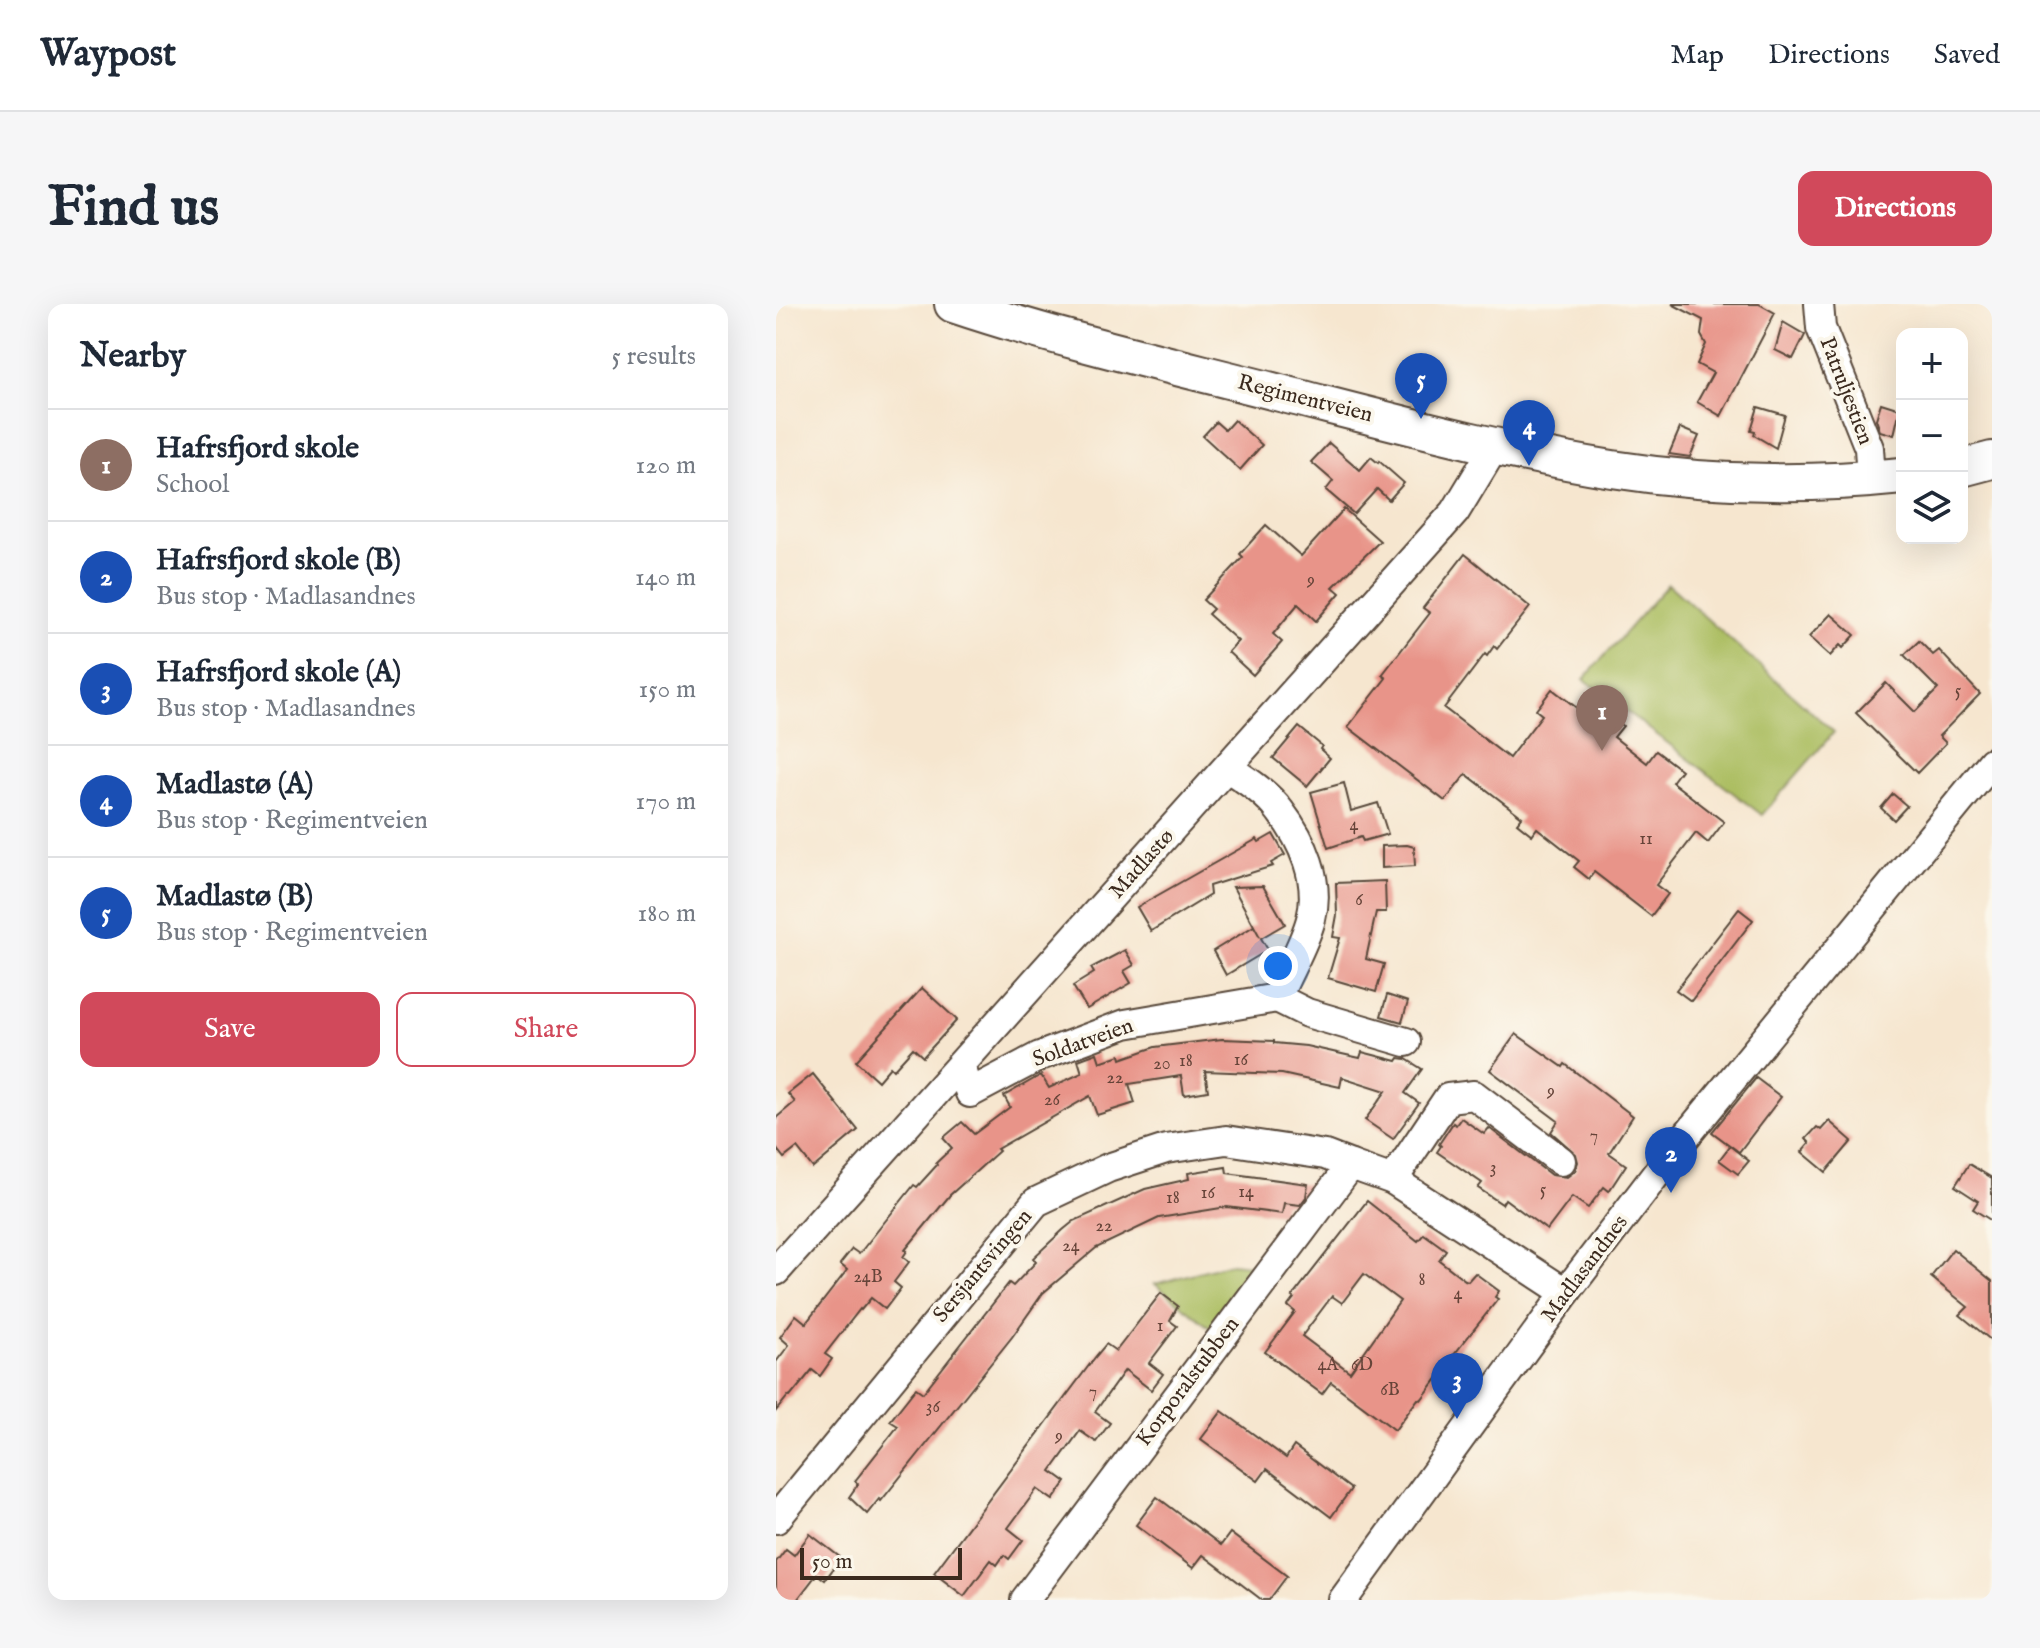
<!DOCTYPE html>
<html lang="en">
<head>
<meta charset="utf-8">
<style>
	:root { --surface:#fff; --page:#f6f6f7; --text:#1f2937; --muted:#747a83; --line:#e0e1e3; --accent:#d1495b }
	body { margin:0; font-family:"IM FELL English",serif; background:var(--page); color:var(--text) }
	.controls { position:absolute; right:24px; top:24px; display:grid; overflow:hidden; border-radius:16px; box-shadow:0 8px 32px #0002 }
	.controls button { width:72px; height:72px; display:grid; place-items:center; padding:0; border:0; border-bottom:2px solid var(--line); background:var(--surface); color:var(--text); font:40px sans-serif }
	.scale { position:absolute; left:24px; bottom:20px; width:162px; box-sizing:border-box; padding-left:8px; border:4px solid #3b2a1e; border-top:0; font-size:22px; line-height:28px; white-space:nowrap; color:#3b2a1e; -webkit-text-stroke:6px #fbf7ec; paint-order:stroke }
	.you { position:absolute; left:502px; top:662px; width:28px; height:28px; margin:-20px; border:6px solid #fff; border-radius:50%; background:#1a73e8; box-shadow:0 0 0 12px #1a73e833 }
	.badge { display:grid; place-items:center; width:52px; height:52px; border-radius:50%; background:var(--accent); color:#fff; font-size:26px; font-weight:700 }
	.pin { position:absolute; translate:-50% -66px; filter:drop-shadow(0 2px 4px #0008) }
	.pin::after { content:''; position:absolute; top:42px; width:28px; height:24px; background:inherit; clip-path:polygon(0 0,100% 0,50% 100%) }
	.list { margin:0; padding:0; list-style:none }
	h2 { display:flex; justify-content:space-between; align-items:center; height:104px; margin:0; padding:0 32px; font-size:34px }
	h2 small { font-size:26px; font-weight:400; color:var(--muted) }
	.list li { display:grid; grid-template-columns:52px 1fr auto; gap:24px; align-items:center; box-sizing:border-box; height:112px; padding:0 32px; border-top:2px solid var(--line) }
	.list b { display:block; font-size:30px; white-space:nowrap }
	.list p { margin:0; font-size:26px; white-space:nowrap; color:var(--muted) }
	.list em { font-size:26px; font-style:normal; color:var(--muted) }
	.actions { display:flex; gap:16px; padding:24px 32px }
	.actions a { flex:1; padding:18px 0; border:2px solid var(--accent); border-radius:16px; text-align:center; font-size:28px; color:var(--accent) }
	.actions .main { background:var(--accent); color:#fff }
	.icon { flex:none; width:44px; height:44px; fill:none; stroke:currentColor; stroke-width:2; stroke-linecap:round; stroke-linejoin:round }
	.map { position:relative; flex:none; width:1216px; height:1296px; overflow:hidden; border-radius:16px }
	header { display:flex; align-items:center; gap:48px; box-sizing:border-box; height:112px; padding:0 40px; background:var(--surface); border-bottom:2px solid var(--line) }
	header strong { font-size:38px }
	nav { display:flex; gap:44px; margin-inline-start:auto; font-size:28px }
	.intro { display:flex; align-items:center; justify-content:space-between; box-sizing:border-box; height:192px; padding:0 48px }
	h1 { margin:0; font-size:56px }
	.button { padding:20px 36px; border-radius:16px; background:var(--accent); color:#fff; font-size:28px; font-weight:700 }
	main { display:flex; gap:48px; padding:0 48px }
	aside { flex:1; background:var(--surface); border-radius:16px; box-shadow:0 8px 32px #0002 }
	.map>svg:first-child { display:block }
</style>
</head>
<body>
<header>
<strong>Waypost</strong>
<nav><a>Map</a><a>Directions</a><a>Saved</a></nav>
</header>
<div class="intro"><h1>Find us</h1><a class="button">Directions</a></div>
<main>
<aside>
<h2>Nearby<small>5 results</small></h2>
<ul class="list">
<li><span class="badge" style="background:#8d6e63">1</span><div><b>Hafrsfjord skole</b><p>School</p></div><em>120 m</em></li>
<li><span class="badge" style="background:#1a4fb4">2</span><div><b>Hafrsfjord skole (B)</b><p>Bus stop · Madlasandnes</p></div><em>140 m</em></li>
<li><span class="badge" style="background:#1a4fb4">3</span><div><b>Hafrsfjord skole (A)</b><p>Bus stop · Madlasandnes</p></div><em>150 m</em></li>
<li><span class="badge" style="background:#1a4fb4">4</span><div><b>Madlastø (A)</b><p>Bus stop · Regimentveien</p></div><em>170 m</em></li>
<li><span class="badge" style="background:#1a4fb4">5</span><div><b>Madlastø (B)</b><p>Bus stop · Regimentveien</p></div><em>180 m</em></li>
</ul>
<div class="actions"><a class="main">Save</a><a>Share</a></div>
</aside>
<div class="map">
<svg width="1216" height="1296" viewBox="0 0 1216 1296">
	<rect width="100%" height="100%" fill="#fbf7ec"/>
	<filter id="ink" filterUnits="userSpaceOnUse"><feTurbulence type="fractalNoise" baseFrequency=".0125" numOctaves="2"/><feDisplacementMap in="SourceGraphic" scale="16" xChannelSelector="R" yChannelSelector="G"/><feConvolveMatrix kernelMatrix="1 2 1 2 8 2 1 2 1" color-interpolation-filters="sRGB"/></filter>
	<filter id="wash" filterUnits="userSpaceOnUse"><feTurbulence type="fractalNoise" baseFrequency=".006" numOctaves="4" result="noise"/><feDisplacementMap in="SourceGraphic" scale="32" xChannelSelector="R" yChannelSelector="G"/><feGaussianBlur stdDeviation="1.8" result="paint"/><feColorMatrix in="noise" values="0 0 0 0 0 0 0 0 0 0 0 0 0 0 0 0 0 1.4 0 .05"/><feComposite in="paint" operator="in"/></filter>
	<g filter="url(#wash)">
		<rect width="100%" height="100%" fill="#f6e6cf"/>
		<!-- green -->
		<g fill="#abbd61" stroke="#737440" stroke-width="2">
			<path d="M892,280L1058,428L986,511L808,375Z"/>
			<path d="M455,959L485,962L438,1027L379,980Z"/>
		</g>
		<g id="blocks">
			<!-- building -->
			<g fill="#e89489" fill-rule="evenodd">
				<path d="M896,0H983L999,9L945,112L921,98L937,69L921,60L930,40L925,31L927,16Z"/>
				<path d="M1007,18L1029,31L1017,55L999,46Z"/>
				<path d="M1105,99L1124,105L1118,131L1104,127L1100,115Z"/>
				<path d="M982,103L1009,111L1000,144L978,131L979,127L975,126Z"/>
				<path d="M458,116L486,141L464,166L427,132L440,118L449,126Z"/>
				<path d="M904,124L923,132L914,153L893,150Z"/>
				<path d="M553,139L584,166L595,153L602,159L603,157L628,179L613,196L601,185L578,210L550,186L557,177L535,158Z"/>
				<path d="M568,205L604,237L557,283L564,289L540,317L522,300L497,330L506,338L477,371L452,348L462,337L432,310L437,305L427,296L467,253L464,250L490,221L525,252Z"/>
				<path d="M689,250L754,303L721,345L718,342L711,352L709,350L668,404L733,454L766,411L760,406L776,385L814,414L822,403L847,422L838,433L871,459L880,447L905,466L896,478L948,518L932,539L920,529L880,581L892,590L875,612L818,568L813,575L798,563L803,557L761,524L756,531L741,519L746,513L690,470L669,497L572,423L610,374L606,371L654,309L647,304Z"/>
				<path d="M1055,310L1079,331L1067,344L1064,341L1054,352L1033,333Z"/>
				<path d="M1143,337L1157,351L1163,346L1204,390L1163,432L1170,439L1141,469L1080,409L1110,379L1139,408L1162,385L1128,351Z"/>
				<path d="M523,423L546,442L544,445L554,454L531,482L497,454Z"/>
				<path d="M568,479L575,507L602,499L612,530L587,537L585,533L552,544L535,488Z"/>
				<path d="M1117,490L1131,502L1118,516L1105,504Z"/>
				<path d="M497,530L509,551L495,559L497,562L433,582L434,591L375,627L361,603L481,535L483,538Z"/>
				<path d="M631,541L638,543L639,562L606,564V542Z"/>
				<path d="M609,577L610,608H600L590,655L608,660L600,688L552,674L564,634L557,633L561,611L560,579Z"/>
				<path d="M487,582L509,620L485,634L492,646L450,671L437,647L478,622L484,633L457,583Z"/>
				<path d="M963,605L977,616L915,697L900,686Z"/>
				<path d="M349,646L358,661L348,667L355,679L311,705L297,682L318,669L315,664Z"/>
				<path d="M146,684L181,716L147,753L137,744L117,766L114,763L102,777L80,757Z"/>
				<path d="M611,691L632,698L626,718L605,712Z"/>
				<path d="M740,730L787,763L789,760L857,812L833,849L850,861L833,887L828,883L812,904L796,893L771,926L729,895L726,900L702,884L706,879L661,848L665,842L663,840L677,819L680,821L685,814L708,830L713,824L775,871L791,873L799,867L802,858L800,850L775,828L782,817L714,766Z"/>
				<path d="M446,735L498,737V739L530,742L584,754L586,748L621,757L623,754L630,755L646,765L629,789L643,799L617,835L589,816L610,787L566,773L564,783L506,770L429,767L432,787L408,791L405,772L353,780L359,799L321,811L314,792L221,845L223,847L174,891L129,946L131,947L127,953L133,958L118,978L125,984L109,1005L95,994L85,1006L84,1005L49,1050L56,1055L44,1072L36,1066L14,1093L12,1092L0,1107V1058L13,1041L4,1033L20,1011L30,1019L71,966L64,960L76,945L83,950L138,881L141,883L161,861L160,859L176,844L167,834L186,818L198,830L234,803L228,792L265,771L273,784L306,769L302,756L321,749L324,758L344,751L345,755L379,743Z"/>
				<path d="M37,770L82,826L37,864L21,844L8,854L0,844V814L19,798L12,790Z"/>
				<path d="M980,774L1005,793L963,848L936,828Z"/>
				<path d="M1053,817L1076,837L1050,868L1026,848L1034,839L1030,835L1041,823L1045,826Z"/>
				<path d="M954,842L973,857L962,870L943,856Z"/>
				<path d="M1193,860L1216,874V917L1197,905L1202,897L1179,882Z"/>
				<path d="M450,863L451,869L532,880L530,893L524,901L508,899L506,910L451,903L383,914L320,944L267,989L236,1033L105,1197L103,1195L91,1210L73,1193L82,1180L79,1177L122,1122L114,1117L140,1084L147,1089L233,979L237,982L260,958L257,954L287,926L298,917L369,885L413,875L412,869Z"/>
				<path d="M591,897L642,937L648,930L670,946L663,956L689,976L692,977L699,969L723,987L719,993L722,995L677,1052L678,1056L669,1064L645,1096L642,1095L619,1126L555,1078L546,1090L489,1048L519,1008L512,1002L518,994L516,993ZM588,970L624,997L574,1068L526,1032L556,992L566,999Z"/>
				<path d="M1177,945L1216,977V1037L1184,1011L1192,1003L1155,973Z"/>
				<path d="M385,989L402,1002L394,1017L401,1022L373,1059L387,1070L375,1086L349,1066L319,1108L334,1119L320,1138L304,1127L275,1167L290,1178L277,1196L261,1185L232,1224L247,1236L233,1255L228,1251L221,1261L215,1256L188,1292L158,1269L320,1052L330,1040L340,1047Z"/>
				<path d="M446,1107L510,1154L518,1142L575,1185L555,1213L491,1165L482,1177L425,1135Z"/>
				<path d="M381,1193L445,1241L454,1229L511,1272L493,1296H486L427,1251L417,1264L360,1221Z"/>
				<path d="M34,1230L65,1254L49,1276L41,1270L21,1296H0V1258L10,1245L18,1251Z"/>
			</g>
		</g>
	</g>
	<g filter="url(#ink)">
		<use href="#blocks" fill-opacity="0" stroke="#574639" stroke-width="2"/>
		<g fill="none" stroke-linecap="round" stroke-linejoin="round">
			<!-- minor casing -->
			<g stroke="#574639" stroke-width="32">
				<g id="minor">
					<path d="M1043,0L1045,24L1093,144L1095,175"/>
					<path d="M501,694L531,709L630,738"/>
					<path d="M185,763L194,789L264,752L349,720L501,694C511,668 528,642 535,615C545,577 527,537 504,507C491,489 470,476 452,464"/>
					<path d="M617,876L672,794L698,791L785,857"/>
					<path d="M0,967L679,208L719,142"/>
					<path d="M0,1215L260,898L332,864L390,845L450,836L549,851L575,861L617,876L778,981L791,987"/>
					<path d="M249,1296L575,861"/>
					<path d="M567,1296L791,987L901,843L1216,458"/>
				</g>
			</g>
			<!-- major casing -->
			<g stroke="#574639" stroke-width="40">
				<g id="major">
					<path d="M177,0C284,36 395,61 504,89C614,117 724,147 836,165C931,180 1030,182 1126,172"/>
					<path d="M1186,164L1216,156"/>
				</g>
			</g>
			<!-- minor -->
			<use href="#minor" stroke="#fff" stroke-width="28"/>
			<!-- major -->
			<use href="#major" stroke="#fff" stroke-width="36"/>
		</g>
	</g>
	<g text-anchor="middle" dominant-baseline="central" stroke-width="8" stroke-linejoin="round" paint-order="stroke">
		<!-- number labels -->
		<g font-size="18" fill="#664439">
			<text x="535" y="276">9</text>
			<text x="1182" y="387">5</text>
			<text x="578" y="521">4</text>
			<text x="870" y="535">11</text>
			<text x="583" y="596">6</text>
			<text x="465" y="756">16</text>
			<text x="410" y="757">18</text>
			<text x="386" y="760">20</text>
			<text x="339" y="774">22</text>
			<text x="775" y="787">9</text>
			<text x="276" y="796">26</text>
			<text x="818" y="832">7</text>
			<text x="717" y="864">3</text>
			<text x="767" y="886">5</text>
			<text x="470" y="888">14</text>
			<text x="432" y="889">16</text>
			<text x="397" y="894">18</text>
			<text x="328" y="922">22</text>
			<text x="295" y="942">24</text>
			<text x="92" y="973">24B</text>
			<text x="646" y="976">8</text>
			<text x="682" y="990">4</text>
			<text x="384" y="1022">1</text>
			<text x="552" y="1061">4A</text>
			<text x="586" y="1061">6D</text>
			<text x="614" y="1086">6B</text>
			<text x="317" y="1088">7</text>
			<text x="157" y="1103">36</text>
			<text x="283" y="1132">9</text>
		</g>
		<!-- street labels -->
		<g font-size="22" fill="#3b2a1e" stroke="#fbf7ec">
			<text transform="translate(1070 87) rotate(69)">Patruljestien</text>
			<text transform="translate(529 95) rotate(14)">Regimentveien</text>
			<text transform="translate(366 560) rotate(-48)">Madlastø</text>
			<text transform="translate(307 739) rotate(-20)">Soldatveien</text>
			<text transform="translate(207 962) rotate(-50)">Sersjantsvingen</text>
			<text transform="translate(809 965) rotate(-53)">Madlasandnes</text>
			<text transform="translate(412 1078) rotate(-53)">Korporalstubben</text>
		</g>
	</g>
</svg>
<div class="controls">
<button>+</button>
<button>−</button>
<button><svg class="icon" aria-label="layers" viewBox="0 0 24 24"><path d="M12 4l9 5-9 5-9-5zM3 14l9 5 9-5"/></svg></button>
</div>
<div class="scale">50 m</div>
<div class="you"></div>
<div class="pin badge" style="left:826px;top:447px;background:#8d6e63">1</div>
<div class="pin badge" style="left:895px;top:889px;background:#1a4fb4">2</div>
<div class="pin badge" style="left:681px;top:1115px;background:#1a4fb4">3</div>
<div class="pin badge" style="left:753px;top:162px;background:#1a4fb4">4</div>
<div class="pin badge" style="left:645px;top:115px;background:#1a4fb4">5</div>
</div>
</main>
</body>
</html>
